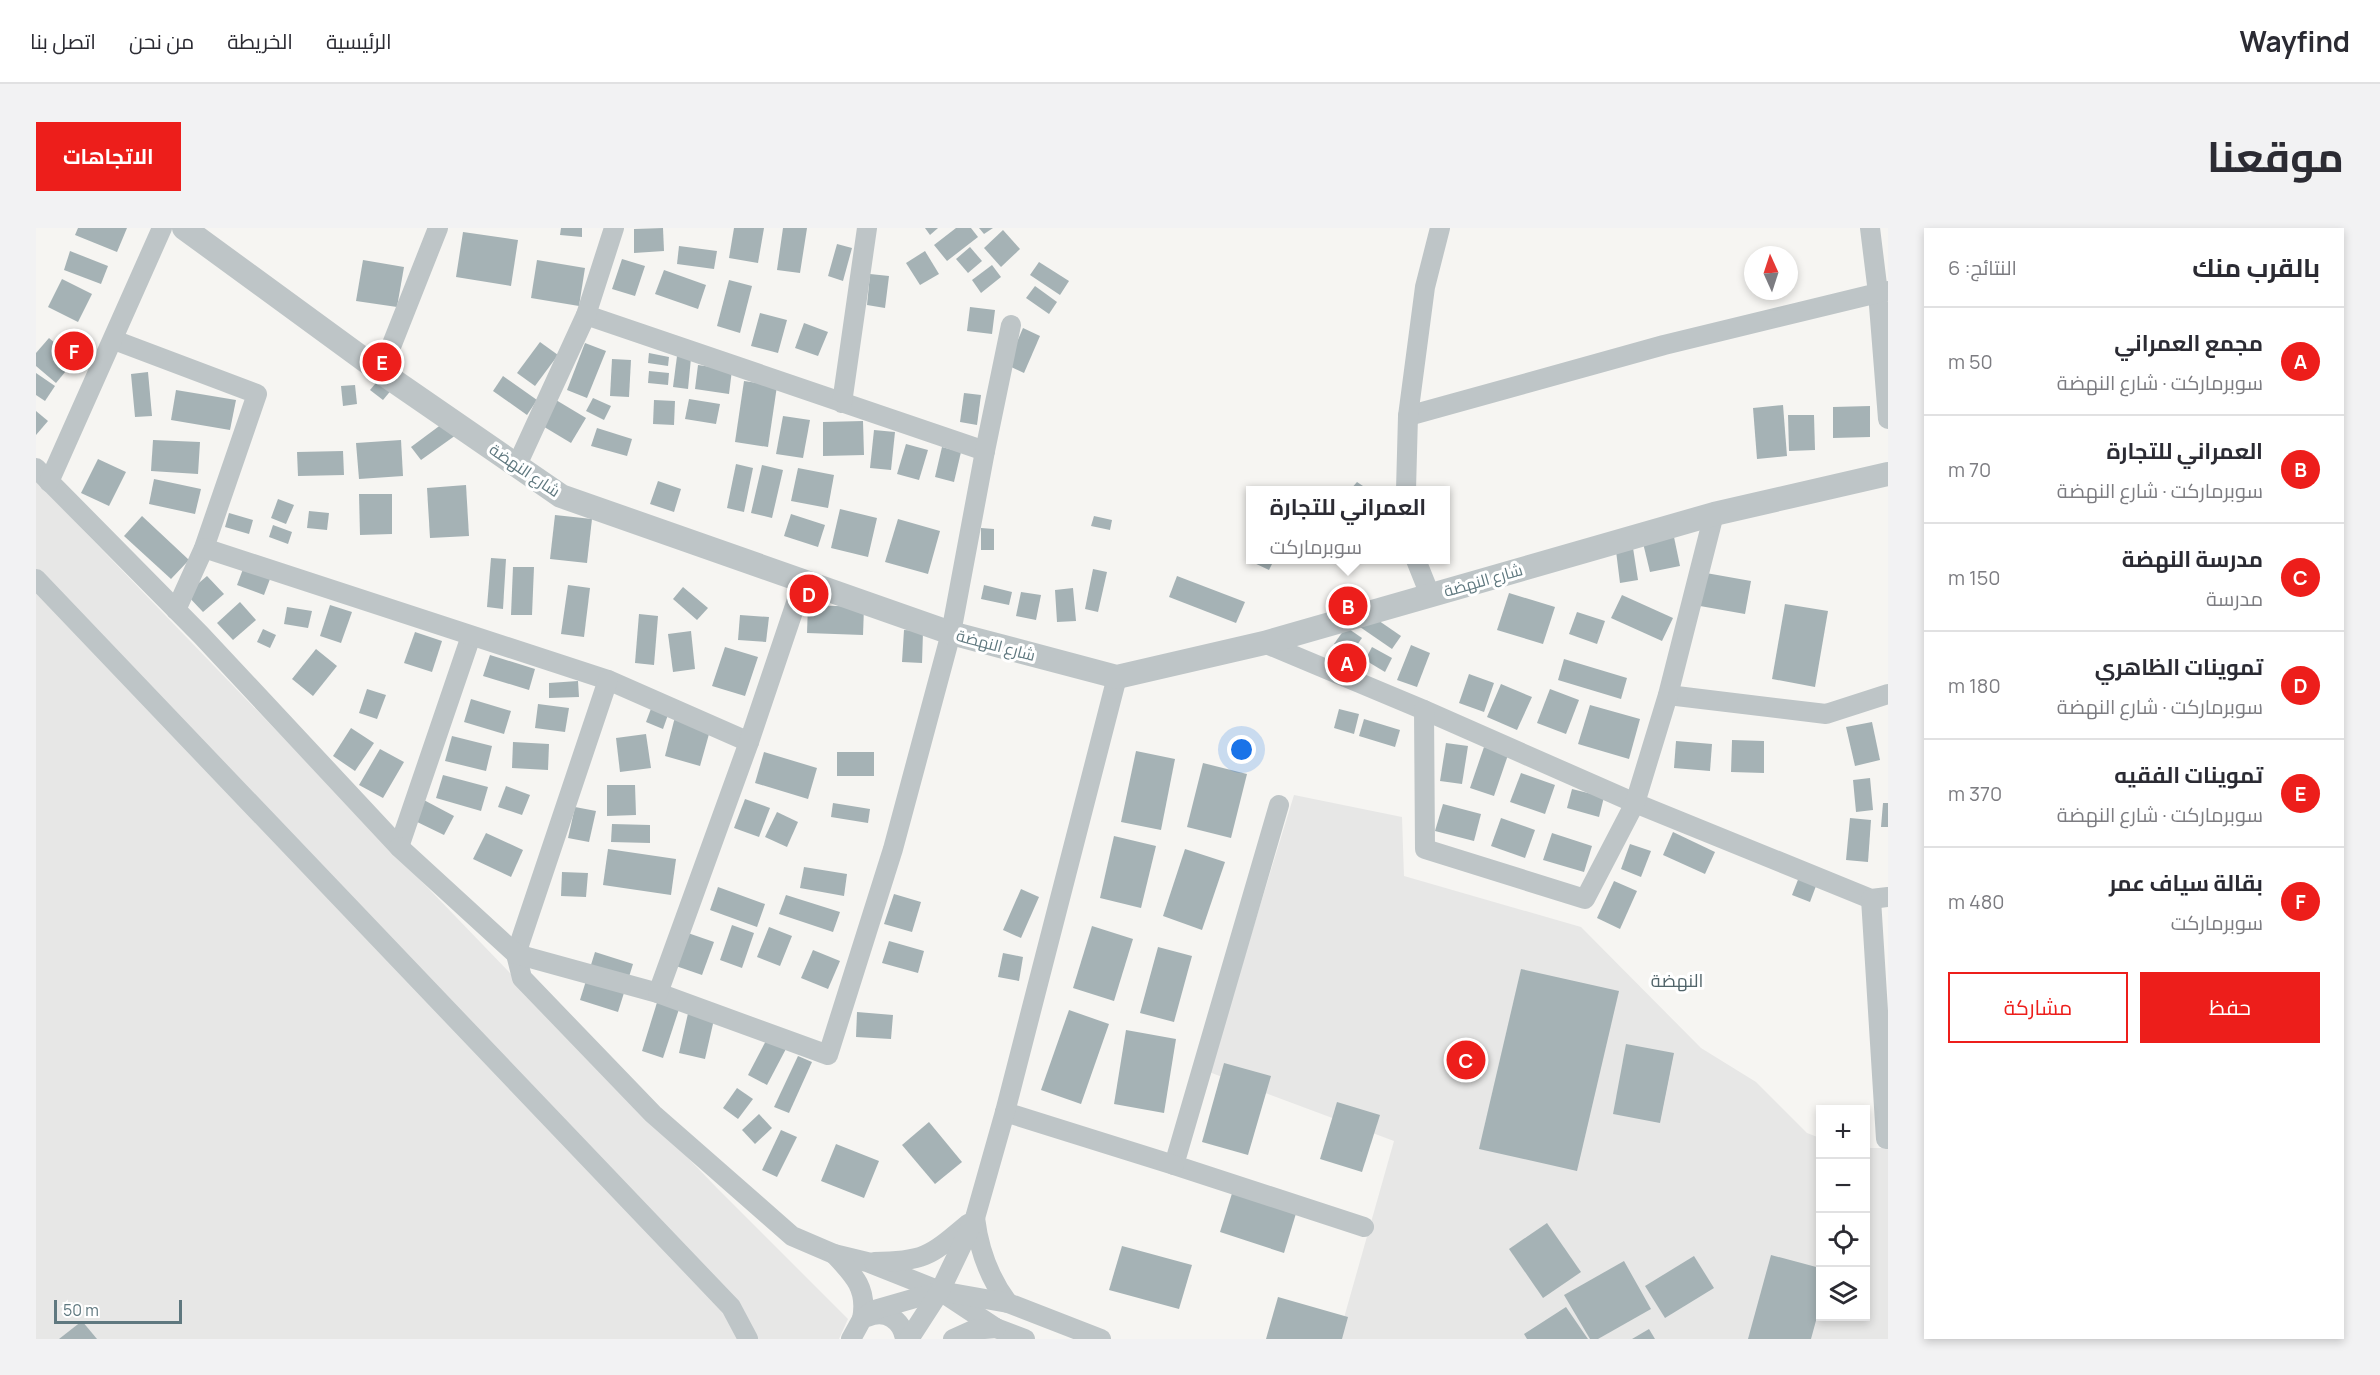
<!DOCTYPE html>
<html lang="ar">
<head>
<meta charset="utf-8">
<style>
	:root { --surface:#fff; --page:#f2f2f3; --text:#2b2b33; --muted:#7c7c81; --line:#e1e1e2; --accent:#ed1e1b }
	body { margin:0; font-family:Manrope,Cairo,sans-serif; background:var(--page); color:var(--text); direction:rtl }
	.controls { position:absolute; right:18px; bottom:18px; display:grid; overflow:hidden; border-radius:0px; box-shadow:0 3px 9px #0003 }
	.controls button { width:54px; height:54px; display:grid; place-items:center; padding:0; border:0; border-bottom:2px solid var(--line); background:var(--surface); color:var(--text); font:30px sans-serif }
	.compass { position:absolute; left:1708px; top:18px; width:54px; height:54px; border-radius:50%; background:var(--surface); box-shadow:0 3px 9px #0003; rotate:357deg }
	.scale { position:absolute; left:18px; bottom:15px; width:128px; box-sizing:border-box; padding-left:6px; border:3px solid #5f787f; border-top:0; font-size:16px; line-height:21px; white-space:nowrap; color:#5f787f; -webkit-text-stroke:4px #fff; paint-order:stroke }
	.you { position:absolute; left:1206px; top:522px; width:21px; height:21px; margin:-15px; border:4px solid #fff; border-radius:50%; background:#1a73e8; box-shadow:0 0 0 9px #1a73e833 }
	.badge { display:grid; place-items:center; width:39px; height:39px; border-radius:50%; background:var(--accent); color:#fff; font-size:20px; font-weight:700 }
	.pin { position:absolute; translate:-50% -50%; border:3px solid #fff; box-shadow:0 2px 6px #0006 }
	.popup { position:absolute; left:1210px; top:258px; width:204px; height:78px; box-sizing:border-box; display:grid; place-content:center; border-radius:0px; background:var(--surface); filter:drop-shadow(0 2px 4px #0005); font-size:20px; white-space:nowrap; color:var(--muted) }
	.popup b { font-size:22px; color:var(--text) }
	.popup::after { content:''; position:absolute; left:50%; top:100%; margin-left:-12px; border:12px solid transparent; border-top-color:var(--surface) }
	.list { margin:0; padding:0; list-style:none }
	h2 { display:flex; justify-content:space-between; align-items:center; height:78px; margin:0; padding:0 24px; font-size:26px }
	h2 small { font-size:20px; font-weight:400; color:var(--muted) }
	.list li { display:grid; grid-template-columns:39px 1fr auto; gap:18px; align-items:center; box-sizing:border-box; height:108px; padding:0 24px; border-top:2px solid var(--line) }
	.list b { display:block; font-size:22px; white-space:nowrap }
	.list p { margin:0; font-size:20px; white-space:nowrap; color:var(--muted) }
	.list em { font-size:20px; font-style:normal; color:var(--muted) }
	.actions { display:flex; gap:12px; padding:18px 24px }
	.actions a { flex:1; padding:14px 0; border:2px solid var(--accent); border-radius:0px; text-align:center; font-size:21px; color:var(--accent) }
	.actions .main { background:var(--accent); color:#fff }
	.icon { flex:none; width:33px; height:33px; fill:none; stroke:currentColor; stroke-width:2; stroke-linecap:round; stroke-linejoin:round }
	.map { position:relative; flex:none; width:1852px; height:1111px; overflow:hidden; direction:ltr; border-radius:0px }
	header { display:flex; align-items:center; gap:36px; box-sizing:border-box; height:84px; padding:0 30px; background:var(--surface); border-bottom:2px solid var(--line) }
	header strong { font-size:28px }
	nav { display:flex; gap:33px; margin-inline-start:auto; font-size:21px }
	.intro { display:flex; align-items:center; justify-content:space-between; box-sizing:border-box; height:144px; padding:0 36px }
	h1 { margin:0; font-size:42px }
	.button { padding:15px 27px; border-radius:0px; background:var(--accent); color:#fff; font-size:21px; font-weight:700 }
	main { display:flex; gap:36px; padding:0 36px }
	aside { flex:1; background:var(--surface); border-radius:0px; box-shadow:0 3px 9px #0003 }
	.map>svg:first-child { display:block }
</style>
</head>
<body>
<header>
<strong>Wayfind</strong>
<nav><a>الرئيسية</a><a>الخريطة</a><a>من نحن</a><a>اتصل بنا</a></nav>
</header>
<div class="intro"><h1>موقعنا</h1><a class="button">الاتجاهات</a></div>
<main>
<aside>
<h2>بالقرب منك<small>النتائج: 6</small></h2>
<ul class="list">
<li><span class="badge">A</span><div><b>مجمع العمراني</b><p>سوبرماركت · شارع النهضة</p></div><em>50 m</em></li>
<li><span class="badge">B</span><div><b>العمراني للتجارة</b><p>سوبرماركت · شارع النهضة</p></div><em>70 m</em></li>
<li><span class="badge">C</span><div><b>مدرسة النهضة</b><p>مدرسة</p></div><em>150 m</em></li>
<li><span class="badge">D</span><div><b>تموينات الظاهري</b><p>سوبرماركت · شارع النهضة</p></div><em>180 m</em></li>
<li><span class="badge">E</span><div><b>تموينات الفقيه</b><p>سوبرماركت · شارع النهضة</p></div><em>370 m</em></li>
<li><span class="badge">F</span><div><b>بقالة سياف عمر</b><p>سوبرماركت</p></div><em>480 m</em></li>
</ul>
<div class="actions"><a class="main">حفظ</a><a>مشاركة</a></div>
</aside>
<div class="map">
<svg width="1852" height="1111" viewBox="0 0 1852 1111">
	<rect width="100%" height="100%" fill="#f6f5f2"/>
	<!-- built -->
	<g fill="#e7e7e6">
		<path d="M0,253L681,960L812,1091L803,1111H0Z"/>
		<path d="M1258,567L1366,589L1368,648L1545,699L1665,820L1720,854L1771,905L1784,910V1088H1830V920H1852V1111H1302L1358,913L1173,844Z"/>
	</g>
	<!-- building -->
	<g fill="#a5b2b5">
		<path d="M42,0H91L81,24L39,7Z"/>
		<path d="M525,0H546V9L524,7Z"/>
		<path d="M627,0L628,23L598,25V1Z"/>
		<path d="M698,0H728L722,35L693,30Z"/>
		<path d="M747,0H771L764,45L741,42Z"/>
		<path d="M889,0H902L894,7Z"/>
		<path d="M920,0H935L942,9L911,33L898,17Z"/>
		<path d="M943,0H957L948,6Z"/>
		<path d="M967,2L984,21L965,39L948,20Z"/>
		<path d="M427,4L482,12L475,58L420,49Z"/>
		<path d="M801,16L816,20L807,53L792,48Z"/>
		<path d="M643,18L681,23L678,41L641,36Z"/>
		<path d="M934,19L946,33L932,45L920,31Z"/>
		<path d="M34,23L72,38L65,56L28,42Z"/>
		<path d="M889,23L903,46L884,57L870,35Z"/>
		<path d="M586,31L609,38L599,68L576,61Z"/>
		<path d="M327,32L368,39L361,79L320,73Z"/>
		<path d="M501,32L549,40L543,78L495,70Z"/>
		<path d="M1003,34L1033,53L1024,67L994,47Z"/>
		<path d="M956,37L965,49L945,65L936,52Z"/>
		<path d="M628,42L670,57L662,81L619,66Z"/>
		<path d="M834,46L853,48L849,80L831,77Z"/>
		<path d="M26,51L56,66L42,94L12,79Z"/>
		<path d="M693,52L716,58L704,105L681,98Z"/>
		<path d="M999,58L1021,74L1013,86L990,70Z"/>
		<path d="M934,79L959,82L956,106L931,103Z"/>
		<path d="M724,85L751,92L742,125L715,118Z"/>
		<path d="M768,95L792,104L782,128L759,120Z"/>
		<path d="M987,100L1004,108L988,145L971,137Z"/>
		<path d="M13,110L39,132L20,155L0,138V125Z"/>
		<path d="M504,114L522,127L499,158L481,145Z"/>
		<path d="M549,115L570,123L551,170L531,162Z"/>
		<path d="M613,125L633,129L632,138L612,135Z"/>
		<path d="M641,128L655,130L652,161L637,159Z"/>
		<path d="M576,131L595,132L593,169L574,168Z"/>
		<path d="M662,137L696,142L693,166L659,161Z"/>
		<path d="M613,143L633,145L632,157L612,155Z"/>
		<path d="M112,144L116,188L99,189L95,146Z"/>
		<path d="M0,145L19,158L9,173L0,167Z"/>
		<path d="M467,148L501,172L491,187L457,163Z"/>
		<path d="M344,150L357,160L347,172L334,162Z"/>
		<path d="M708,153L741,158L732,219L699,214Z"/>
		<path d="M319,157L321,176L307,178L305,158Z"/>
		<path d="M140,162L200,172L194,202L135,192Z"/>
		<path d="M928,165L945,167L941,197L924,194Z"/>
		<path d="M557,170L575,178L568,192L550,183Z"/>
		<path d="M653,171L684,176L680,196L649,191Z"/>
		<path d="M520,172L550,190L535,215L505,197Z"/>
		<path d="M618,172L639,173L638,197L617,196Z"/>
		<path d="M1747,177L1751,228L1721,231L1717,180Z"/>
		<path d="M1834,178V209L1797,210V179Z"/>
		<path d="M0,183L12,193L0,207Z"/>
		<path d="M1752,187H1778L1779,222L1753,223Z"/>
		<path d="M747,188L774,192L767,230L740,226Z"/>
		<path d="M410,193L420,207L385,232L375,219Z"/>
		<path d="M827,193L828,227L787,228V194Z"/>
		<path d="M561,200L596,211L591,228L555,218Z"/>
		<path d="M838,202L859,204L855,242L834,240Z"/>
		<path d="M117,212L164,214L162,246L115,243Z"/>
		<path d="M365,212L367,248L323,251L320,215Z"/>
		<path d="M870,216L892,222L883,252L861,246Z"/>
		<path d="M906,219L925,224L918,254L899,249Z"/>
		<path d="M307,223L308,247L262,248L261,224Z"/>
		<path d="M62,231L90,244L73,278L45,265Z"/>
		<path d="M700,236L717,240L708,284L691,280Z"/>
		<path d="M726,237L747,242L736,290L715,285Z"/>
		<path d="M762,240L798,247L792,280L755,273Z"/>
		<path d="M118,251L165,261L159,286L113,276Z"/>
		<path d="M622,253L645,261L638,284L614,276Z"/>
		<path d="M1321,254L1333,262H1314Z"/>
		<path d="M430,257L433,308L394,310L391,260Z"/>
		<path d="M323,266H356V306L324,307Z"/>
		<path d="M242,271L258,277L250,296L235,290Z"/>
		<path d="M804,281L841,290L832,329L795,320Z"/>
		<path d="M273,283L293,285L291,302L271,300Z"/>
		<path d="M193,285L217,292L213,306L189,299Z"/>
		<path d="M755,286L789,297L782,319L748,308Z"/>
		<path d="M519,287L556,291L551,335L514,331Z"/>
		<path d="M106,288L153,332L135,351L88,308Z"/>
		<path d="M1058,288L1076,292L1074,302L1055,298Z"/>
		<path d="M862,291L904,303L892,346L849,334Z"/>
		<path d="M237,297L256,304L252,316L233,309Z"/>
		<path d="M945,300L958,301V322H945Z"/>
		<path d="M1638,309L1644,338L1614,344L1607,315Z"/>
		<path d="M1597,320L1602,352L1584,355L1580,323Z"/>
		<path d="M455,330L470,331L467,381L451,379Z"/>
		<path d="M1215,332H1238L1233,342L1214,333Z"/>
		<path d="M477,339H498L496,387H475Z"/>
		<path d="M207,341L234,351L228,367L201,357Z"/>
		<path d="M1057,341L1071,344L1062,384L1049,381Z"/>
		<path d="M1670,345L1715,353L1709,386L1664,378Z"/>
		<path d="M171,348L188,366L167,384L150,366Z"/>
		<path d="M1141,348L1209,374L1200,395L1133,369Z"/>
		<path d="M532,357L554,360L548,409L525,406Z"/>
		<path d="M948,357L976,364L973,377L945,371Z"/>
		<path d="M647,359L672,380L661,392L637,371Z"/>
		<path d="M1037,360L1040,393L1021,394L1019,362Z"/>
		<path d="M985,364L1005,367L1000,392L980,388Z"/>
		<path d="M1473,365L1519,379L1507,416L1461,402Z"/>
		<path d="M1586,367L1637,390L1626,413L1575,390Z"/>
		<path d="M204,374L220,392L197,412L181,395Z"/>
		<path d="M1749,376L1792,383L1779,459L1736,451Z"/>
		<path d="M294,377L316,384L305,415L284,408Z"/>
		<path d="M772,377L828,379L827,407L771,405Z"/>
		<path d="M251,379L276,383L272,400L248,396Z"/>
		<path d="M1541,384L1569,393L1561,416L1533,406Z"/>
		<path d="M603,386L622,388L618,437L599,435Z"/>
		<path d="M1333,386L1365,408L1356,421L1324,399Z"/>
		<path d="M704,387L733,389L730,414L702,412Z"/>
		<path d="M1310,399L1326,410L1314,427L1298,416Z"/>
		<path d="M227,401L240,407L234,420L221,414Z"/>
		<path d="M868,402L887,403L886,435L866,434Z"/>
		<path d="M655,403L659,441L637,444L632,406Z"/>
		<path d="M379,404L406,413L396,444L368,435Z"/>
		<path d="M1375,417L1394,425L1381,459L1361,452Z"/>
		<path d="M689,419L722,429L709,468L676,458Z"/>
		<path d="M1336,419L1356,430L1349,444L1329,432Z"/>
		<path d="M280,421L301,438L277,468L256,451Z"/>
		<path d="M454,427L499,441L493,462L447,448Z"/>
		<path d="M1528,431L1591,450L1585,471L1522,452Z"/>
		<path d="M1433,446L1458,455L1448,484L1423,475Z"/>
		<path d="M542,453L543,469L513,470V455Z"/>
		<path d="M1465,456L1496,469L1481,502L1451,489Z"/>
		<path d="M331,461L350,467L341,491L323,485Z"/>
		<path d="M1514,461L1543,472L1530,506L1501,495Z"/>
		<path d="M435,471L475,483L468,506L428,494Z"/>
		<path d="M502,476L533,480L529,504L499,500Z"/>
		<path d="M1554,477L1604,491L1593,531L1542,516Z"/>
		<path d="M616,478L633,484L627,501L610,494Z"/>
		<path d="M1303,481L1323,486L1318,506L1298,500Z"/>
		<path d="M639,489L675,499L664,538L629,528Z"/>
		<path d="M1328,491L1364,502L1359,519L1323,508Z"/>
		<path d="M1836,494L1844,532L1819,538L1810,499Z"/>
		<path d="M315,500L338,515L319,543L297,528Z"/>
		<path d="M610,506L615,540L584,544L580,510Z"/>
		<path d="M416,508L456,518L450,543L409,533Z"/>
		<path d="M1696,512L1728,513V545L1695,544Z"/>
		<path d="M1640,513L1676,516L1674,543L1638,540Z"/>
		<path d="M477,514L513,516L512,542L476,540Z"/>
		<path d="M1410,515L1432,518L1426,556L1404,553Z"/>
		<path d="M1448,519L1472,527L1458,568L1434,560Z"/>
		<path d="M344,521L368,534L347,570L323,557Z"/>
		<path d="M1100,523L1139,531L1125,602L1085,594Z"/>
		<path d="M728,524L781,540L772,571L719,555Z"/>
		<rect x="801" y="524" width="37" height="24"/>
		<path d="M1167,535L1211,546L1195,610L1151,599Z"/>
		<path d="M1485,545L1519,557L1509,586L1474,574Z"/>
		<path d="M407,547L452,559L445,583L400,570Z"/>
		<path d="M1834,550L1837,582L1820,584L1817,552Z"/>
		<path d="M571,557H599L600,587L571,588Z"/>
		<path d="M470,558L494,567L486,587L462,579Z"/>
		<path d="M1536,561L1568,569L1563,589L1531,580Z"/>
		<path d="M386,571L418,588L408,607L375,591Z"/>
		<path d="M709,571L734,580L723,609L698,600Z"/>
		<path d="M797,575L834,581L832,595L795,589Z"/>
		<path d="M1847,575H1852V599H1845Z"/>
		<path d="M1407,576L1445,586L1438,613L1399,603Z"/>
		<path d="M539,579L560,583L553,614L532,610Z"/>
		<path d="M741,584L762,594L751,619L729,609Z"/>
		<path d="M1465,590L1499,602L1489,630L1455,618Z"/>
		<path d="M1814,590L1835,592L1832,634L1810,632Z"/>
		<path d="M576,596L614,597V615L575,614Z"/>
		<path d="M1637,604L1679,624L1669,646L1627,627Z"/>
		<path d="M450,605L487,622L475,649L437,631Z"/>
		<path d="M1516,605L1556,618L1548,644L1507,632Z"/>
		<path d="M1078,608L1120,618L1105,680L1064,670Z"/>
		<path d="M1594,616L1615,623L1605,649L1585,641Z"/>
		<path d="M572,621L640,631L635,667L567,657Z"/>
		<path d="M1149,621L1189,634L1166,702L1127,688Z"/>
		<path d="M768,639L811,646L808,668L764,660Z"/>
		<path d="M526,644L552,645L550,669L525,668Z"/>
		<path d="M1765,644L1783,650L1774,674L1756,667Z"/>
		<path d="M1578,653L1601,663L1584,701L1561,690Z"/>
		<path d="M682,659L729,676L721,699L674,682Z"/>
		<path d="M985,661L1003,669L985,710L967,702Z"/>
		<path d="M858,666L885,674L876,704L848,696Z"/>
		<path d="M750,667L804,684L797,704L743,686Z"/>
		<path d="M696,697L718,705L706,740L684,732Z"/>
		<path d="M1056,698L1097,711L1078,773L1037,760Z"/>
		<path d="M733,699L756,708L744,738L721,729Z"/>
		<path d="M649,704L678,714L666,747L637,737Z"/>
		<path d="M853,713L888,723L882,745L846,735Z"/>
		<path d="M1122,719L1156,728L1138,794L1104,785Z"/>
		<path d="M777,722L804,733L792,761L765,750Z"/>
		<path d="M559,724L597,736L582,784L544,772Z"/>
		<path d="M967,725L987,729L983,753L962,749Z"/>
		<path d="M1485,741L1583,763L1541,943L1443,921Z"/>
		<path d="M623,768L645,775L627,830L606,823Z"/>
		<path d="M653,781L679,787L669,831L643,825Z"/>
		<path d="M1033,782L1073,796L1045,876L1005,862Z"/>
		<path d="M821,784L857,787L855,811L820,809Z"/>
		<path d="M1090,802L1140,811L1128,885L1078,876Z"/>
		<path d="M733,807L752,817L731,857L712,847Z"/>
		<path d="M1590,816L1638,825L1624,895L1577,886Z"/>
		<path d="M762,828L776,834L753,885L738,879Z"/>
		<path d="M1188,835L1235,848L1212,927L1166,914Z"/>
		<path d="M701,860L717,871L702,891L687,880Z"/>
		<path d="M1301,874L1344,887L1326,944L1284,931Z"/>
		<path d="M723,886L736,900L719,916L706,902Z"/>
		<path d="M893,894L926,934L899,956L866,917Z"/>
		<path d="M745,902L761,909L741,949L726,942Z"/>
		<path d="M800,916L843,933L828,970L785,953Z"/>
		<path d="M1198,959L1262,979L1248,1025L1184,1004Z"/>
		<path d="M1511,995L1545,1044L1507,1070L1473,1021Z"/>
		<path d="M1086,1018L1156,1037L1143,1081L1073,1062Z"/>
		<path d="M1735,1027L1784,1040V1078L1775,1111H1712Z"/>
		<path d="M1658,1028L1678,1060L1629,1090L1609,1058Z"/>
		<path d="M1588,1033L1615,1081L1562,1111H1554L1528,1067Z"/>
		<path d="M1242,1069L1312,1089L1306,1111H1230Z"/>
		<path d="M1530,1079L1552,1111H1491L1488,1106Z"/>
		<path d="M46,1093L61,1111H23Z"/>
		<path d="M1613,1101L1619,1111H1596Z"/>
	</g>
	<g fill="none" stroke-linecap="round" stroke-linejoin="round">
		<!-- minor -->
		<g stroke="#bec5c7" stroke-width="20">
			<path d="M1852,63L1842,65L1852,191"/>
			<path d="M550,87L949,223"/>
			<path d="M78,112L221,166L168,320L140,382"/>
			<path d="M345,144L402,0"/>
			<path d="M806,175L831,0"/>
			<path d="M1372,188L1628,117L1842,65L1834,0"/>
			<path d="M481,237L550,87L578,0"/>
			<path d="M0,240L165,407L363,619L435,408"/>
			<path d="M13,254L126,0"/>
			<path d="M1370,262L1372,188L1389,59L1404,0"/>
			<path d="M168,320L572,452L713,514"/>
			<path d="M1380,332L1394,367"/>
			<path d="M0,351L695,1079L712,1111"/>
			<path d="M1228,415L1388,482L1599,575L1835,671L1852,669"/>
			<path d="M572,452L480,726L486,750L617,886L756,1008L798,1026L831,1034L904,1063L960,1100L989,1111"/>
			<path d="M1632,467L1790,486L1852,466"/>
			<path d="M1388,482L1389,621L1549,671L1599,575L1632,467L1678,286"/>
			<path d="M1243,577L1138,937L1328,999"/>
			<path d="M363,619L480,726L622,765L792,827L857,621L915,405L949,223L975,97"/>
			<path d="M1835,671L1850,911H1852"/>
			<path d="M622,765L713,514L767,354"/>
			<path d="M969,884L1138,937"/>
			<path d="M939,990C943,1022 953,1050 972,1075"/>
			<path d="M798,1026C818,1047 832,1061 826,1091"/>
			<path d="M838,1034C889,1034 895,1027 932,996"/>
			<path d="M831,1089C850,1081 866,1092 869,1111"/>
			<path d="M815,1111L826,1091L838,1082L904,1063L972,1075L1065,1111"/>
			<path d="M873,1111L904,1063L939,990L969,884L1081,449"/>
			<path d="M917,1111L937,1102L960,1100"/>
		</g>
		<!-- tertiary -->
		<path stroke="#bec5c7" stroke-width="24" d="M148,0L345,144L525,268L915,405L1081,449L1228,415L1678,286L1852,246"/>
	</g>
	<g text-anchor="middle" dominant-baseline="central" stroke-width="6" stroke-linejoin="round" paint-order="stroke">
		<!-- street labels -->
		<g font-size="16" fill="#5f787f" stroke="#fff">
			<text transform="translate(489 242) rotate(34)">شارع النهضة</text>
			<text transform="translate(1447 352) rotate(-16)">شارع النهضة</text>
			<text transform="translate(960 417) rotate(15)">شارع النهضة</text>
		</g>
		<!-- neighbourhood labels -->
		<g font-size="18" fill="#51646a" stroke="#fff">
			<text x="1641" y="752">النهضة</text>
		</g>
	</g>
</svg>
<div class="controls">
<button>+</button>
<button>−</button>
<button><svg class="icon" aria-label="locate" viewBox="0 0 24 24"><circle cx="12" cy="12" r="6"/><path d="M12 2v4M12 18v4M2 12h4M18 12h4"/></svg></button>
<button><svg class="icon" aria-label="layers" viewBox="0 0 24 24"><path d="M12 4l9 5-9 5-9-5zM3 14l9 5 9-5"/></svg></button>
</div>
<svg class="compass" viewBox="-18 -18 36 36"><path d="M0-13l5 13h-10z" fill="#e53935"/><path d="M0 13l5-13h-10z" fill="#7c7c81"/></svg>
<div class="scale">50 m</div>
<div class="you"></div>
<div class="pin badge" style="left:1311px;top:435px">A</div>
<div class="pin badge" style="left:1312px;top:378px">B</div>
<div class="popup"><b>العمراني للتجارة</b>سوبرماركت</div>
<div class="pin badge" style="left:1430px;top:832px">C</div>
<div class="pin badge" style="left:773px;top:366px">D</div>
<div class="pin badge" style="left:346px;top:134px">E</div>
<div class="pin badge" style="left:38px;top:123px">F</div>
</div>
</main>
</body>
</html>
